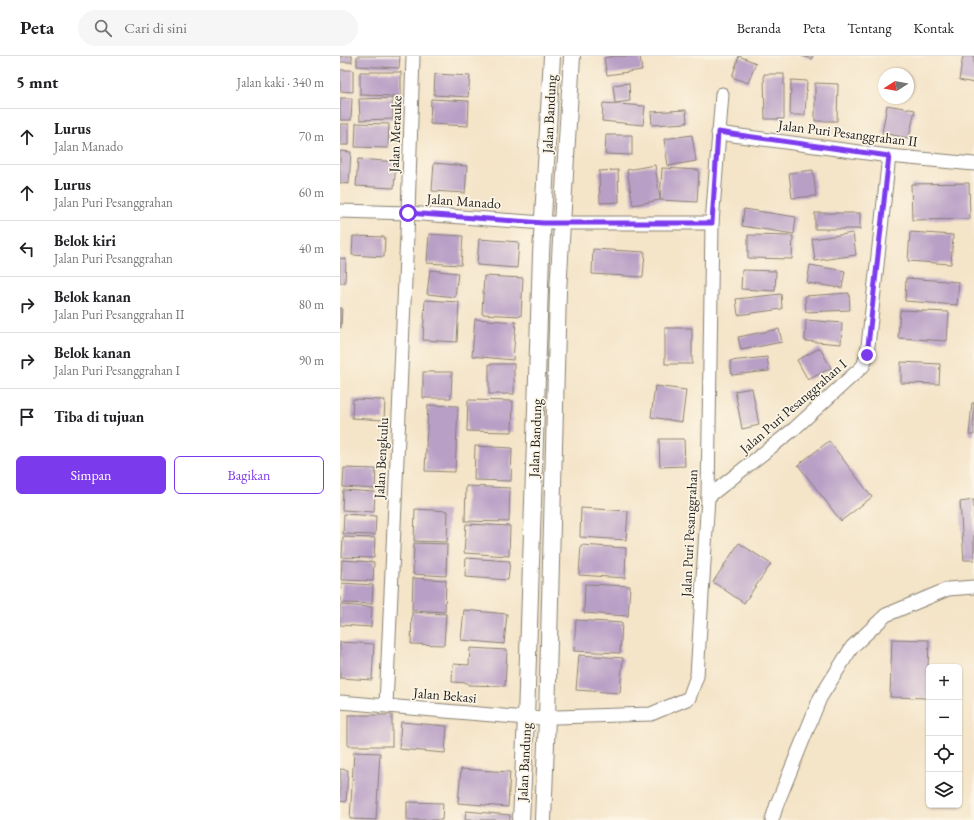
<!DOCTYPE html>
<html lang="id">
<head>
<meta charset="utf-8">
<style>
	:root { --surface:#fff; --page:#f6f6f6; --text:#202124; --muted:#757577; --line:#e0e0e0; --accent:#7c3aed }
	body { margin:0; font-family:"EB Garamond",serif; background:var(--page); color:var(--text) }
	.controls { position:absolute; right:12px; bottom:12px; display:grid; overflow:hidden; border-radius:6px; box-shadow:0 1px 3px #0004 }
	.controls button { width:36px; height:36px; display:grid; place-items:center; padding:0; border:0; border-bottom:1px solid var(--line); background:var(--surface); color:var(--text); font:20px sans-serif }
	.compass { position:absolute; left:538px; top:12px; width:36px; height:36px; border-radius:50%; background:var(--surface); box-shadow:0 1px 3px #0004; rotate:259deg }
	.stop { position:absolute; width:12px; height:12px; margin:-9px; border:3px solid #7c3aed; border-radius:50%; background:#fff }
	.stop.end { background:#7c3aed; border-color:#fff; box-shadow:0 1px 4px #0008 }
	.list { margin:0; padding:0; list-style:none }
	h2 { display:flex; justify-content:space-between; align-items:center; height:52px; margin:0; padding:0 16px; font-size:17px }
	h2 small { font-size:13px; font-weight:400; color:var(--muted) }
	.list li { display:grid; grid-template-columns:26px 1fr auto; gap:12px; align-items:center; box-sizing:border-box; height:56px; padding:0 16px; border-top:1px solid var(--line) }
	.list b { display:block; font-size:15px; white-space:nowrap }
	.list p { margin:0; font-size:13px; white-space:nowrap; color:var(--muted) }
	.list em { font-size:13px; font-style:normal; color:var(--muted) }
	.actions { display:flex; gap:8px; padding:12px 16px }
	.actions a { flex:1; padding:9px 0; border:1px solid var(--accent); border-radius:6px; text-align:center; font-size:14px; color:var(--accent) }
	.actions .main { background:var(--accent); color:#fff }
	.icon { flex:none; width:22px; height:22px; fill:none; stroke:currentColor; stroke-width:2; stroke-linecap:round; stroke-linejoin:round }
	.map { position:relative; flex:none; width:634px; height:764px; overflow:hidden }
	header { display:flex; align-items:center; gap:24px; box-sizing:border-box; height:56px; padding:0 20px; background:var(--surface); border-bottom:1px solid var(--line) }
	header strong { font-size:19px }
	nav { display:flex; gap:22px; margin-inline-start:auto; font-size:14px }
	.search { width:280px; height:36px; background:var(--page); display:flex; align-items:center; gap:10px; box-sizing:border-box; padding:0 14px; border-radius:22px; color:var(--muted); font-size:15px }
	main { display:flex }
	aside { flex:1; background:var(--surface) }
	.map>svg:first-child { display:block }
</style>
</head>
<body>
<header>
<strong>Peta</strong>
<div class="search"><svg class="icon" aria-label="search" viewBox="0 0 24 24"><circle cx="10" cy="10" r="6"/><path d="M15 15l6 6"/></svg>Cari di sini</div>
<nav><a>Beranda</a><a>Peta</a><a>Tentang</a><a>Kontak</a></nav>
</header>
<main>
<aside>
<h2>5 mnt<small>Jalan kaki · 340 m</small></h2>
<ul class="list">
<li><svg class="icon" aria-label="ahead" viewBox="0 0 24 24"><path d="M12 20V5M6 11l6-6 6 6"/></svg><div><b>Lurus</b><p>Jalan Manado</p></div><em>70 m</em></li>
<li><svg class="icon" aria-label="ahead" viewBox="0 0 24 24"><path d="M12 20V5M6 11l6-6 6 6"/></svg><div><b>Lurus</b><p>Jalan Puri Pesanggrahan</p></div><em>60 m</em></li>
<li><svg class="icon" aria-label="left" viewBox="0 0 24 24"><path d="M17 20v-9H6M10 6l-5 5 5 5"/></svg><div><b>Belok kiri</b><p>Jalan Puri Pesanggrahan</p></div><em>40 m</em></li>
<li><svg class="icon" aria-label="right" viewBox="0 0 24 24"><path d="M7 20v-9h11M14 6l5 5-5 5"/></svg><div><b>Belok kanan</b><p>Jalan Puri Pesanggrahan II</p></div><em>80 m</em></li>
<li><svg class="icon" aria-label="right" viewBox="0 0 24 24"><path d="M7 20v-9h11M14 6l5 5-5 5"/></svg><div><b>Belok kanan</b><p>Jalan Puri Pesanggrahan I</p></div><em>90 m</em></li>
<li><svg class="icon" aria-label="arrive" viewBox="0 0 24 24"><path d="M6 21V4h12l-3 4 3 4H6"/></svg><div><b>Tiba di tujuan</b></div></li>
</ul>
<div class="actions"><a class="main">Simpan</a><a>Bagikan</a></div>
</aside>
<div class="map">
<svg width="634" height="764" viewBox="0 0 634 764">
	<rect width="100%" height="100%" fill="#fcf5e5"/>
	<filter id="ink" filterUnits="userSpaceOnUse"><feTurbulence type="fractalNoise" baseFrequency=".025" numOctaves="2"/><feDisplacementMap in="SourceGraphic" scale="8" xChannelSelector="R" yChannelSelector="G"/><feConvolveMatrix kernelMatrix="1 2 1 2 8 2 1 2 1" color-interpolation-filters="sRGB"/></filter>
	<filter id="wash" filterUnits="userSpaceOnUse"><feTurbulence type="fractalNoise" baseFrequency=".012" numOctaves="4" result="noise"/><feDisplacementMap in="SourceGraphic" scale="16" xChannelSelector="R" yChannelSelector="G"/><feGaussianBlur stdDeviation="0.9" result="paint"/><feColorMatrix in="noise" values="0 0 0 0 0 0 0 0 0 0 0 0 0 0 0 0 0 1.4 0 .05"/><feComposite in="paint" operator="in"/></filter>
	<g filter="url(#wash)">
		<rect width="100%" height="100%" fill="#f4e4c8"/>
		<g id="blocks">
			<!-- building -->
			<g fill="#b89fc6">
				<rect x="0" y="0" width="12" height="6"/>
				<path d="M17,0H60L59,12L17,10Z"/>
				<path d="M275,0H300L302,14L267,19L264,2Z"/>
				<path d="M399,0L416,7L408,27L392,21Z"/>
				<path d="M461,0H473L472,3Z"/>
				<path d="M623,0H634V27L619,24Z"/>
				<path d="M0,14H13V36L0,35Z"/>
				<path d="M20,16H61V40L20,39Z"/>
				<path d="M95,18L130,20L128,41L94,39Z"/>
				<path d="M424,18H444V63H425Z"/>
				<path d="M451,24L467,25L465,59H450Z"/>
				<path d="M289,27L290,45L275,47L273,29Z"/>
				<path d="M475,27L498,28L497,65H475Z"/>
				<path d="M0,42H12L11,64H0Z"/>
				<path d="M52,42L53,63L20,64L19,43Z"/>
				<path d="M91,43L129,45L128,70L90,68Z"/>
				<path d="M263,47L305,50L303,69L262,65Z"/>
				<path d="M547,49L575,54L569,82L542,77Z"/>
				<path d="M346,54L347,67L312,69L311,56Z"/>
				<path d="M16,67L49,68L48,92L15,91Z"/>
				<rect x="0" y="68" width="9" height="21"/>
				<path d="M266,79H292V99L265,98Z"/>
				<path d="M352,79L356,105L328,110L324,83Z"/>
				<path d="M0,95L11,96L9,128L0,127Z"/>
				<path d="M18,103L56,106L54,132L16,130Z"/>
				<path d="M94,107L127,110L125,137L92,135Z"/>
				<path d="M315,109L320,144L322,112L359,114L357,146L320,144L293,149L287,114Z"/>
				<path d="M278,114L279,146L260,147L259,115Z"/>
				<path d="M473,114L476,140L452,142L449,117Z"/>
				<path d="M629,127L630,163L572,164L571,128Z"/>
				<path d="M404,153L456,161L454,178L402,170Z"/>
				<rect x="475" y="157" width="45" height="16"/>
				<path d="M570,176L613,179L611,208L568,205Z"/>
				<path d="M513,177L516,199L475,205L472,183Z"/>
				<path d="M89,178L123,180L121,209L87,207Z"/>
				<path d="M408,179L453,180L452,203L408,202Z"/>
				<path d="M13,180L45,181L44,201L12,199Z"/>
				<path d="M139,183L179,186L177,212L137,209Z"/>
				<path d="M253,193L305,196L303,221L252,218Z"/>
				<path d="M0,202L6,203L5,227H0Z"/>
				<path d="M470,209L505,215L502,232L467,227Z"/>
				<path d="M90,214L118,217L115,241L87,238Z"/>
				<path d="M402,214L436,215L435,235L401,233Z"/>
				<path d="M144,220L183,222L181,260L142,258Z"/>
				<path d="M566,222L619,226L617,249L565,245Z"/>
				<path d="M509,237L510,254L466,256L465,240Z"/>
				<path d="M441,238L442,253L398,259L396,243Z"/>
				<path d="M85,244L119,246L117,286L83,284Z"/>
				<path d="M0,252H2L1,272H0Z"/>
				<path d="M560,254L609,256L607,285L558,282Z"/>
				<path d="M135,263L176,266L173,304L132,300Z"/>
				<path d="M466,264L502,267L501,288L465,285Z"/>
				<rect x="325" y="272" width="27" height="36"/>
				<path d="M439,273L442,286L401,294L398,281Z"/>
				<path d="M480,292L491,312L468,324L457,304Z"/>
				<path d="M427,301L429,315L392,319L390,305Z"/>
				<path d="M561,306L600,308L599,328L561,327Z"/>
				<rect x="149" y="308" width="25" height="30"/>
				<path d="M83,316H112L111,342H83Z"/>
				<path d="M315,330L346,334L342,366L311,361Z"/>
				<path d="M412,332L419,369L402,373L395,335Z"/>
				<path d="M13,343L45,344L44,364L12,362Z"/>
				<path d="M128,344L173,345L172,376L127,375Z"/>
				<path d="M632,347H634V379H629Z"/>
				<path d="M88,349L118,350L115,416L85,415Z"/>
				<path d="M319,383H344L345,410L320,411Z"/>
				<path d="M489,385L532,441L501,465L458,409Z"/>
				<path d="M135,390L172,392L171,425L134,424Z"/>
				<path d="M4,412L36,413L35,433L3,431Z"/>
				<path d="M126,430L170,432L169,466L125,465Z"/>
				<path d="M3,434L35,436L34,456L2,454Z"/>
				<path d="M634,444V504H624L620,446Z"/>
				<path d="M241,452L288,455L286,484L240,481Z"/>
				<path d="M75,453L108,455L107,486L74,485Z"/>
				<path d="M4,458L36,460L35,479L3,478Z"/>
				<path d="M126,468L170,470L169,500L124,497Z"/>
				<path d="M3,481L35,482L34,502L2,501Z"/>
				<path d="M74,487L107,488L106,520L73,518Z"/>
				<path d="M399,487L431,508L404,547L373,526Z"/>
				<path d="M241,489L286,492L285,522L239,519Z"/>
				<path d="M126,502L170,505L168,524L125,521Z"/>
				<path d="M2,504L34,506L33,525L1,524Z"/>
				<path d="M73,522L106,524L105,556L72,554Z"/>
				<path d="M2,527L33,529L32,548L1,547Z"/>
				<path d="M245,528L290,530L288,560L244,557Z"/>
				<path d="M0,549L32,551L31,571L0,569Z"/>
				<path d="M124,554L167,558L164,588L121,584Z"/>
				<path d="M72,556L106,558L104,589L71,588Z"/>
				<path d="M236,564L282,567L280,597L234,595Z"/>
				<path d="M552,583L589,584L587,642L550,641Z"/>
				<path d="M0,586L34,588L32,624L0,622Z"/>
				<path d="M130,592L167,594L165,630L128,629V627L112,626L113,608L129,609Z"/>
				<path d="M239,599L283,602L280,637L236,634Z"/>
				<rect x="8" y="659" width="44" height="31"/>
				<path d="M61,666L107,670L105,697L59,693Z"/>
				<path d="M14,696L40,697L36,764L10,763Z"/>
				<path d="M0,713L8,714L6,746L0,745Z"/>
				<path d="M121,713L170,716L168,751L118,747Z"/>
				<path d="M67,746L103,747L102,764H67Z"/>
				<path d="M126,755L170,759V764H125Z"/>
			</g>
		</g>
	</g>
	<g filter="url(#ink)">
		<use href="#blocks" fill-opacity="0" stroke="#888072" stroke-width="1"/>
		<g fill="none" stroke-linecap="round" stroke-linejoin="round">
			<!-- minor casing -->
			<g stroke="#888072" stroke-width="15">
				<g id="minor">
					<path d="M378,77L549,100L634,108"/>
					<path d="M0,155L68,157L203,167H372"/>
					<path d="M368,441L454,373L523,310L527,299L549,100"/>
					<path d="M0,646L186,662L311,658L349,642L357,620L368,441L372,167L382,38"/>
					<path d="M46,649L68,157L73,0"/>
					<path d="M432,764L437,748L480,642L512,591L546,559L608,533L634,531"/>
				</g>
			</g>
			<!-- tertiary casing -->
			<g stroke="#888072" stroke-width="18">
				<g id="tertiary">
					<path d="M181,764L186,662L201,198L212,0"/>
					<path d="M203,764L207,662L218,235L232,0"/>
				</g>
			</g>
			<!-- minor -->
			<use href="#minor" stroke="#fff" stroke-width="13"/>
			<!-- tertiary -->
			<use href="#tertiary" stroke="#fff" stroke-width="16"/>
		</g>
	</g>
	<g fill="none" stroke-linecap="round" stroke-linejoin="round" filter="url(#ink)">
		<!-- route -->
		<path stroke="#7c3aed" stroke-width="5" d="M68,157L203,167H372L378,76L549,100L527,299"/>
	</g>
	<g text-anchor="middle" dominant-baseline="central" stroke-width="3.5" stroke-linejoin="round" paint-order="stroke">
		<!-- street labels -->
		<g font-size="14" fill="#1c1c1c" stroke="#fcf5e5">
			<text transform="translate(209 58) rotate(-87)">Jalan Bandung</text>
			<text transform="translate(508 77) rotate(7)">Jalan Puri Pesanggrahan II</text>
			<text transform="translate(55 78) rotate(-88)">Jalan Merauke</text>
			<text transform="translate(124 145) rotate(4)">Jalan Manado</text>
			<text transform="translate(453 350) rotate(-41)">Jalan Puri Pesanggrahan I</text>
			<text transform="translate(195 382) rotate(-88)">Jalan Bandung</text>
			<text transform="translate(41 402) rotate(-87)">Jalan Bengkulu</text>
			<text transform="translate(349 477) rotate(-87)">Jalan Puri Pesanggrahan</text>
			<text transform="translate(105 639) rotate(5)">Jalan Bekasi</text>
			<text transform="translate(184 706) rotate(-87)">Jalan Bandung</text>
		</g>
	</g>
</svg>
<div class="controls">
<button>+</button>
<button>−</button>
<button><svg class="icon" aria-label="locate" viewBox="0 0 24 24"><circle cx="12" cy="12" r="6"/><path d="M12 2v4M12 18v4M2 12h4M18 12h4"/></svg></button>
<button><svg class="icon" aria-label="layers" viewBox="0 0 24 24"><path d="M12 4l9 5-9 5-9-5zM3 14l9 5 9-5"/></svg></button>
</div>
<svg class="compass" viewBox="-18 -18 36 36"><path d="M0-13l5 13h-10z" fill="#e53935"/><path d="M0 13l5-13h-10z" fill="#757577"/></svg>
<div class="stop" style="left:68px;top:157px"></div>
<div class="stop end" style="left:527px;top:299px"></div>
</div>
</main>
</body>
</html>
